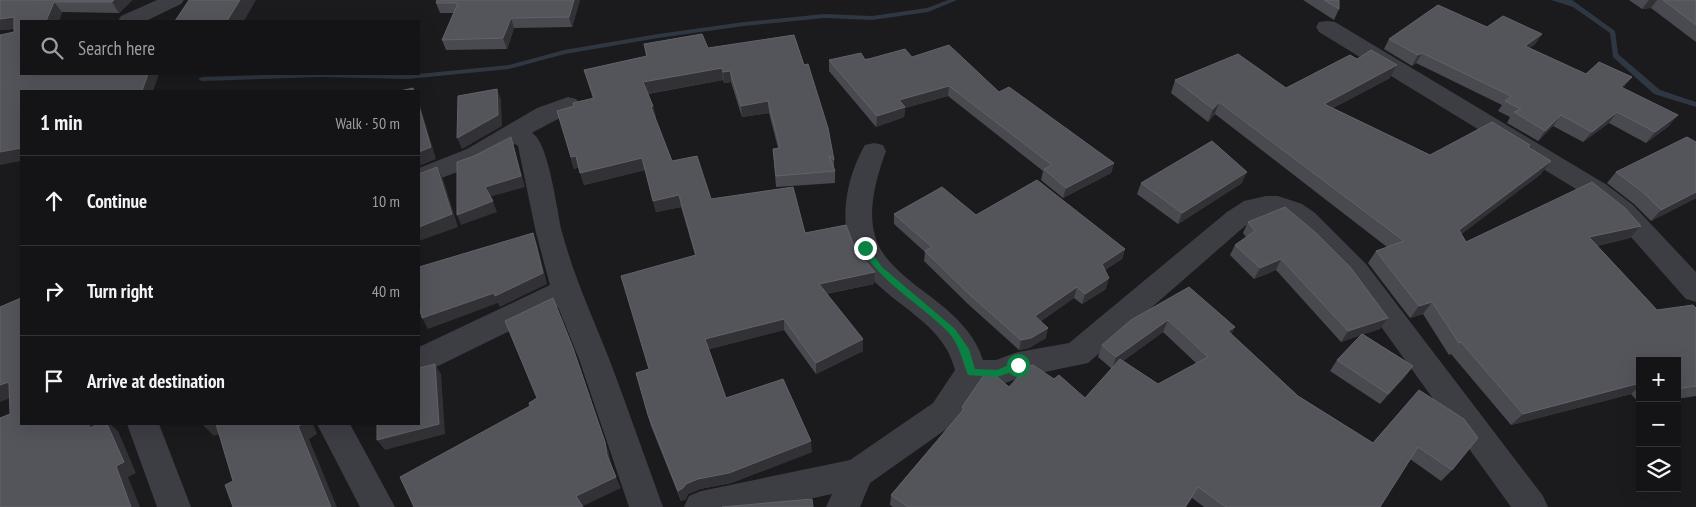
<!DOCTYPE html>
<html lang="en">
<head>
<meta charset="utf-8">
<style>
	:root { --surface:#141416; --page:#212123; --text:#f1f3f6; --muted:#9d9ea1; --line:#333335 }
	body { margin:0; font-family:"PT Sans Narrow",sans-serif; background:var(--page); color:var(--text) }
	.controls { position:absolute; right:15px; bottom:15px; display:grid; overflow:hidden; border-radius:0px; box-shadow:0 5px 20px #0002 }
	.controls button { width:45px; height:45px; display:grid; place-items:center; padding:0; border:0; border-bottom:1px solid var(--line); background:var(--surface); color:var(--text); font:25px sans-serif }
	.stop { position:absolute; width:15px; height:15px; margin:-11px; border:4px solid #0b8043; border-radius:50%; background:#fff }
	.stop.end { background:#0b8043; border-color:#fff; box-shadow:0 1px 5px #0008 }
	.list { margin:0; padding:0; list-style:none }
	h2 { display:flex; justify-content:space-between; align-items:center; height:65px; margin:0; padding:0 20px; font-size:21px }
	h2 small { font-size:16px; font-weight:400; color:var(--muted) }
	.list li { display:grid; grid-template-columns:32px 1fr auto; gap:15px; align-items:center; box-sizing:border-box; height:90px; padding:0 20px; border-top:1px solid var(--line) }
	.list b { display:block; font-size:19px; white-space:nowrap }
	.list em { font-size:16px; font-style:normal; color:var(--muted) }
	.icon { flex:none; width:28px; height:28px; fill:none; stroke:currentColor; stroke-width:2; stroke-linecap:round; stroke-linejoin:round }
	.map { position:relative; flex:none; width:1696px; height:507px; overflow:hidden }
	.search { position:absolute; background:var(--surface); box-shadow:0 5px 20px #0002; left:20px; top:20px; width:400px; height:55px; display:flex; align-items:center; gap:12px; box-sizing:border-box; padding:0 18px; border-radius:0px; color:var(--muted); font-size:19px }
	.panel { position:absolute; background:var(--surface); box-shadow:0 5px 20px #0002; left:20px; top:90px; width:400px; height:335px; border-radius:0px }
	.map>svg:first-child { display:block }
</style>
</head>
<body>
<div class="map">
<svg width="1696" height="507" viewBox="0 0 1696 507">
	<rect width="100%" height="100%" fill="#1b1a1d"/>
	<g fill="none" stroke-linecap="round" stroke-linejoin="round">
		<!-- stream -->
		<g fill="#2f3742" fill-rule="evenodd">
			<path d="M948,0H957L928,12L872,20L824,18L744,26L658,38L565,54L509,69L408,79L320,77L202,81L198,79L202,77L291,74L408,75L509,65L564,50L658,34L744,22L824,14L872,16L927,8Z"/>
			<path d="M1551,0H1572L1615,31L1618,54L1660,90L1696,102V107L1654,94L1613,57L1610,33L1573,7Z"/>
		</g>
		<!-- street -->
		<g fill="#3d3d44" fill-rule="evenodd">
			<path d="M157,0H184L181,4L146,21H118L121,16Z"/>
			<path d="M1327,21L1335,22L1607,185L1633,205L1696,272V302L1686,299L1615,219L1589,197L1319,32L1316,27L1319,22Z"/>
			<path d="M568,97L576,99L580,104C575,112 543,126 532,133C549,142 557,212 562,232C574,277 593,318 610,361C628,409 645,458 663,507H629L579,359L558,307L430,370L419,373V347L550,285L536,233L518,146L515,144L477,165L419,186V168L467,149L537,108Z"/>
			<path d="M874,143L883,145L886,151C873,187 861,231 890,262C906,280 927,293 945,308C962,323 976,338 983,360H996L1018,352L1069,343L1227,212L1244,201L1266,196H1278L1302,204L1315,213L1366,264L1543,496L1548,507H1511L1346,278L1297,227L1284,218L1275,214H1266L1245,226L1088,363L1021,377L997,386L979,385L955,423L870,483L860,507H826L832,494L772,507H684L689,496L701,491L850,460L933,403L955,370C939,301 836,297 846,203C848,183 855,162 865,145Z"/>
			<path d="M127,424H159L191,507H157Z"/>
			<path d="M317,424H350L395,507H360Z"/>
		</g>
	</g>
	<!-- wall -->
	<g fill="#494a4f" fill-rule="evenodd">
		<path d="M0,0H132L119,13L62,12L59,21H21V91L14,29L0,30Z"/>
		<path d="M437,0H580L572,27L514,28L507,49L446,50L442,40L454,13H440L436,3Z"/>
		<path d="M1303,0H1339V9L1334,20Z"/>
		<path d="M1629,0H1696V42L1651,8L1642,9Z"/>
		<path d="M1487,27L1542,34L1535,44L1529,48L1586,74L1623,88L1669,126L1646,143L1609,123L1583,142L1553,126L1538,141L1507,123L1510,117L1498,111L1502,105L1416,63L1412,66L1384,49L1389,39Z"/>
		<path d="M644,44L708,48L834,160V167L835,171V183L776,187L773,149L778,148L769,113L742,117L731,82L724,83L723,80L648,94L653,106L656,118H655L672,161L711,199L805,233L855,249L874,284L826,294L863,339V351L816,374L784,330L709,349L726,398L812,452L731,483L700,489L688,494L686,499L681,501L651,426L636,373L649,369L695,255L681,207L656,212L645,170L584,185L579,167L574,169L557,111L574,106L593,99L584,70L646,56Z"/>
		<path d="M912,57L999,92L1114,163L1111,173L1063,198L1041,180L1043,171L948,96L905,108L904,117L876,127L829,71V60Z"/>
		<path d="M1357,59L1390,78L1333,108L1430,155L1528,148L1541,174L1461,234L1466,242L1641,226L1630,238L1597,246L1657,310L1696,308V396L1677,399V361H1640V404L1631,394L1511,425L1451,354L1449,355L1423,314L1410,318L1368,263L1376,251L1387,247L1215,114L1208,122L1171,93L1175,80L1286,88Z"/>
		<path d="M1696,142V198L1651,221L1634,204L1607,183L1616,172Z"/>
		<path d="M1141,183H1242L1178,224L1137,194Z"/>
		<path d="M894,214L976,215L1125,249L1122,259L1105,270L1106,289L1082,304L1074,298L1041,321L1046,338L1029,348L1019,350L968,304L924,261L925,252L894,224Z"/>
		<path d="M1248,222L1380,329L1363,334L1413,366L1405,377L1380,404L1330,371L1337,360L1361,335L1341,342L1276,270L1254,279L1230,255L1235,245L1246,237L1243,233Z"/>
		<path d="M1189,287L1231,334L1298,396L1373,443L1419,390L1452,470L1441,481L1410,459L1380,507H1204L1192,498L1186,507H893L890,505L891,495L961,412L962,407L1009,387L1085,398L1112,369L1098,357L1102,345ZM1163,332L1196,363L1158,384L1123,361Z"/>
	</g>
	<!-- shaded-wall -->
	<g fill="#323236">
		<path d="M114,0H132L119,13L112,2Z"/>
		<path d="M240,0H256L244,21H227Z"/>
		<path d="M574,0H580L572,27L569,17Z"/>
		<path d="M1649,0H1657L1651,8L1642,9Z"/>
		<path d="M54,2L62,12L59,21H46Z"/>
		<path d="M14,17L21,28L0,30V19Z"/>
		<path d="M511,18L514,28L507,49L503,38Z"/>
		<path d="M1542,34L1535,44L1518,57L1525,46Z"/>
		<path d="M1422,53L1416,63L1412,66L1418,55Z"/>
		<path d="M1397,65L1390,78L1317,116L1324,104Z"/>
		<path d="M722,68L723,80L646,94L643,82Z"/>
		<path d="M730,71L731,82L724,83L723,72Z"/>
		<path d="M148,74H159L153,91H142Z"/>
		<path d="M1632,77L1624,87L1613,98L1621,87Z"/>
		<path d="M949,86L948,96L905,108L904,117L876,127L877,116L899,100Z"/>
		<path d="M497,89L501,100L502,126L462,149L457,138Z"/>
		<path d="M768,101L769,113L742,117L741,106Z"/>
		<path d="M419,102L436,159L419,166Z"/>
		<path d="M1219,102L1215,114L1208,122L1213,109Z"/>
		<path d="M653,106L656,118L653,119L651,107Z"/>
		<path d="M1617,112L1609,123L1583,142L1592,132Z"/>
		<path d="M1561,115L1553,126L1538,141L1545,131Z"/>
		<path d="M1678,115L1669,126L1646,143L1655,132Z"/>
		<path d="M511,137L514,147L525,187L489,197L485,187Z"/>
		<path d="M21,148V161L0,165V152Z"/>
		<path d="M576,156L579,167L574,169L571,157Z"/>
		<path d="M642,158L645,170L584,185L580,173Z"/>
		<path d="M1551,161L1541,174L1450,243L1459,230Z"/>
		<path d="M1114,163L1111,173L1063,198L1066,188Z"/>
		<path d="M437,167L443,179L458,227L419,241V227Z"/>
		<path d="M1247,172L1242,183L1178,224L1182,213Z"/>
		<path d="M1696,192V198L1651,221L1661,210Z"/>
		<path d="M679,195L681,207L656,212L653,201Z"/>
		<path d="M493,201L497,212L461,225L457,215Z"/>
		<path d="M1641,226L1630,238L1579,250L1589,237Z"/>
		<path d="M533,233L537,244L547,284L500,307L498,303L428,329L422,318Z"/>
		<path d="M1125,249L1122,259L1098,274L1102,264Z"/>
		<path d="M1281,259L1276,270L1254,279L1260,268Z"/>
		<path d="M875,272L874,284L819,295V284Z"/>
		<path d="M1109,278L1106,289L1082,304L1085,294Z"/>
		<path d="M1077,287L1074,298L1033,326L1035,316Z"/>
		<path d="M1432,302L1423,314L1410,318L1419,306Z"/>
		<path d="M1388,318L1380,329L1341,342L1348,331Z"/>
		<path d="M784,319V330L707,350L705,339Z"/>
		<path d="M1168,320L1163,332L1112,369L1116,357Z"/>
		<path d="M1235,327L1229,339L1228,331Z"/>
		<path d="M1048,328L1046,338L1029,348L1019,350L1021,340Z"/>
		<path d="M863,339V351L816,374V363Z"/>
		<path d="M577,360L609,453L611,466L607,455Z"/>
		<path d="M435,364L441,374L445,434L385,450L377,440Z"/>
		<path d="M1413,366L1405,377L1380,404L1388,394Z"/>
		<path d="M9,382L21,394L0,402V385Z"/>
		<path d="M1640,383V386L1631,394L1511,425L1523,414Z"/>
		<path d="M88,424H94L103,439L90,428Z"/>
		<path d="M107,424H110L118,431L136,473L128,477L140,507H131L116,466Z"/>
		<path d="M202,424H219L226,431L214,436Z"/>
		<path d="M303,424H313L317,434L309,439L337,507H331L298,426Z"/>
		<path d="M811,441L812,452L731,483L700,489L688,494L686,499L681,501L678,491L686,484L698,479Z"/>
		<path d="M616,477L621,488L581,507L576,496Z"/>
	</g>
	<!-- building -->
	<g fill="#54555b" stroke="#62636a">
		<path d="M0,0H114L112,2H54L46,21H21V74H148L142,91H21V148L0,152V35L14,32V17L0,19Z"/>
		<path d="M189,0H240L227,21H175Z"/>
		<path d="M437,0H574L569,17L511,18L503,38L442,40L458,3H436Z"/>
		<path d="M1324,0H1339V9Z"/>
		<path d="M1663,0H1696V25Z"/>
		<path d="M1438,5L1487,27L1503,16L1542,34L1525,46L1586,74L1599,62L1632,77L1621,87L1678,115L1655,132L1617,112L1592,132L1561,115L1545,131L1514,112L1521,109L1505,101L1511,96L1422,53L1418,55L1389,39Z"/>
		<path d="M702,34L708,48L794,35L804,65L808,64L828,128L834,160L829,156L835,171L776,176L773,149L780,148L768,101L741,106L730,71L723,72L722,68L643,82L653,106L651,107L672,161L697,156L711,199L793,187L805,233L846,225L855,249L875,272L819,284L863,339L816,363L784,319L705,339L726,398L783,379L811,441L729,473L698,479L686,484L683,488L678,491L648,415L636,373L649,369L621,276L696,255L679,195L653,201L642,158L580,173L576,156L571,157L557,111L574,106L573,103L594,98L584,70L647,56L644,44Z"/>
		<path d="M949,45L999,92L1009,87L1114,163L1066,188L1044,169L1052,165L949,86L899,100L905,107L877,116L829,60L861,53L865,60L905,49L912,57Z"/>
		<path d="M1371,50L1397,65L1324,104L1430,155L1492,122L1530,145L1528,147L1551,161L1459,230L1466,242L1592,182L1625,208L1641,226L1589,237L1657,310L1693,305L1696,308V386L1677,389V361H1640V383L1523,414L1461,342L1459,343L1432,302L1419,306L1376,251L1404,241L1219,102L1213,109L1175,80L1238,54L1286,88L1350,55L1357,59Z"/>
		<path d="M413,88L414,91H400Z"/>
		<path d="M497,89L498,115L457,138L458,96Z"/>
		<path d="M419,107L431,147L419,152Z"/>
		<path d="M511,137L521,176L485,187L493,201L457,215V162L474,156Z"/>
		<path d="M1687,137L1696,142V192L1661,210L1644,193L1616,172Z"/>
		<path d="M1212,141L1247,172L1182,213L1141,183Z"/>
		<path d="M437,167L452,214L419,227V174Z"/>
		<path d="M1037,180L1125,249L1102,264L1109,278L1085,294L1077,287L1035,316L1048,328L1031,338L1021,340L969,294L925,251L932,247L894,214L942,187L976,215Z"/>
		<path d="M1285,207L1315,232L1351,268L1388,318L1348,331L1281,259L1260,268L1235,245L1255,231L1248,222Z"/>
		<path d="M533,233L543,273L495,296L494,293L422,318L419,306V267Z"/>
		<path d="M1189,287L1235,327L1228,331L1298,396L1373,443L1419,390L1464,419L1478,438L1452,470L1418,447L1380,507H1226L1198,487L1185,507H908L891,495L964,409L962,407L984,375L996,376L1009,387L1027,367L1033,365L1054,379L1059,375L1085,398L1120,359L1158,384L1208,357L1168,320L1116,357L1102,345L1131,320Z"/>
		<path d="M21,298V424H88L90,428L99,424H107L124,462L116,466L131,507H0V418L10,414L9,382L0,385V307Z"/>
		<path d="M553,298L573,348L605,442L607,455L616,477L576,496L583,507H414L400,477L530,406L529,403L537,398L505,321Z"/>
		<path d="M1362,334L1413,366L1388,394L1337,360Z"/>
		<path d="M435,364L439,424L377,440V424H419V368Z"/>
		<path d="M216,424H303L298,426L331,507H233L225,485L233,481Z"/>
		<path d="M812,499L813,507H722Z"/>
	</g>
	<!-- route -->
	<path fill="#0b8043" d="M865,245L867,246L882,267L955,329L969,349L975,369L997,370L1018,361L1023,365L1022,368L997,377L968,375C962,360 960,346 949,333C920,303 883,285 861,248Z"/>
</svg>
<div class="controls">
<button>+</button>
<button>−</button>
<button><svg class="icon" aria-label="layers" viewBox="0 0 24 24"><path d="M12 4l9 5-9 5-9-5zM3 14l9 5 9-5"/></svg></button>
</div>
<div class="stop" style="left:1018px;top:365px"></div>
<div class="stop end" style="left:865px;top:248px"></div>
<div class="search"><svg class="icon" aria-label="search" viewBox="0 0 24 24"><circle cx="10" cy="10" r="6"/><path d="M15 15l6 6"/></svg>Search here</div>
<section class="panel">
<h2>1 min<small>Walk · 50 m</small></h2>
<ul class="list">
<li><svg class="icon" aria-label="ahead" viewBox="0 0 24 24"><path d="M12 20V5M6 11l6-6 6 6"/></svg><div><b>Continue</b></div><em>10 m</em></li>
<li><svg class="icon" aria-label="right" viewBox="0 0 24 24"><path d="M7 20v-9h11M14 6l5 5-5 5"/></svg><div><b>Turn right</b></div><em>40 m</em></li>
<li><svg class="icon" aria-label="arrive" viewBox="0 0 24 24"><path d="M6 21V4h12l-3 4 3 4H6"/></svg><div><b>Arrive at destination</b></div></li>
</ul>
</section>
</div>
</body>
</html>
